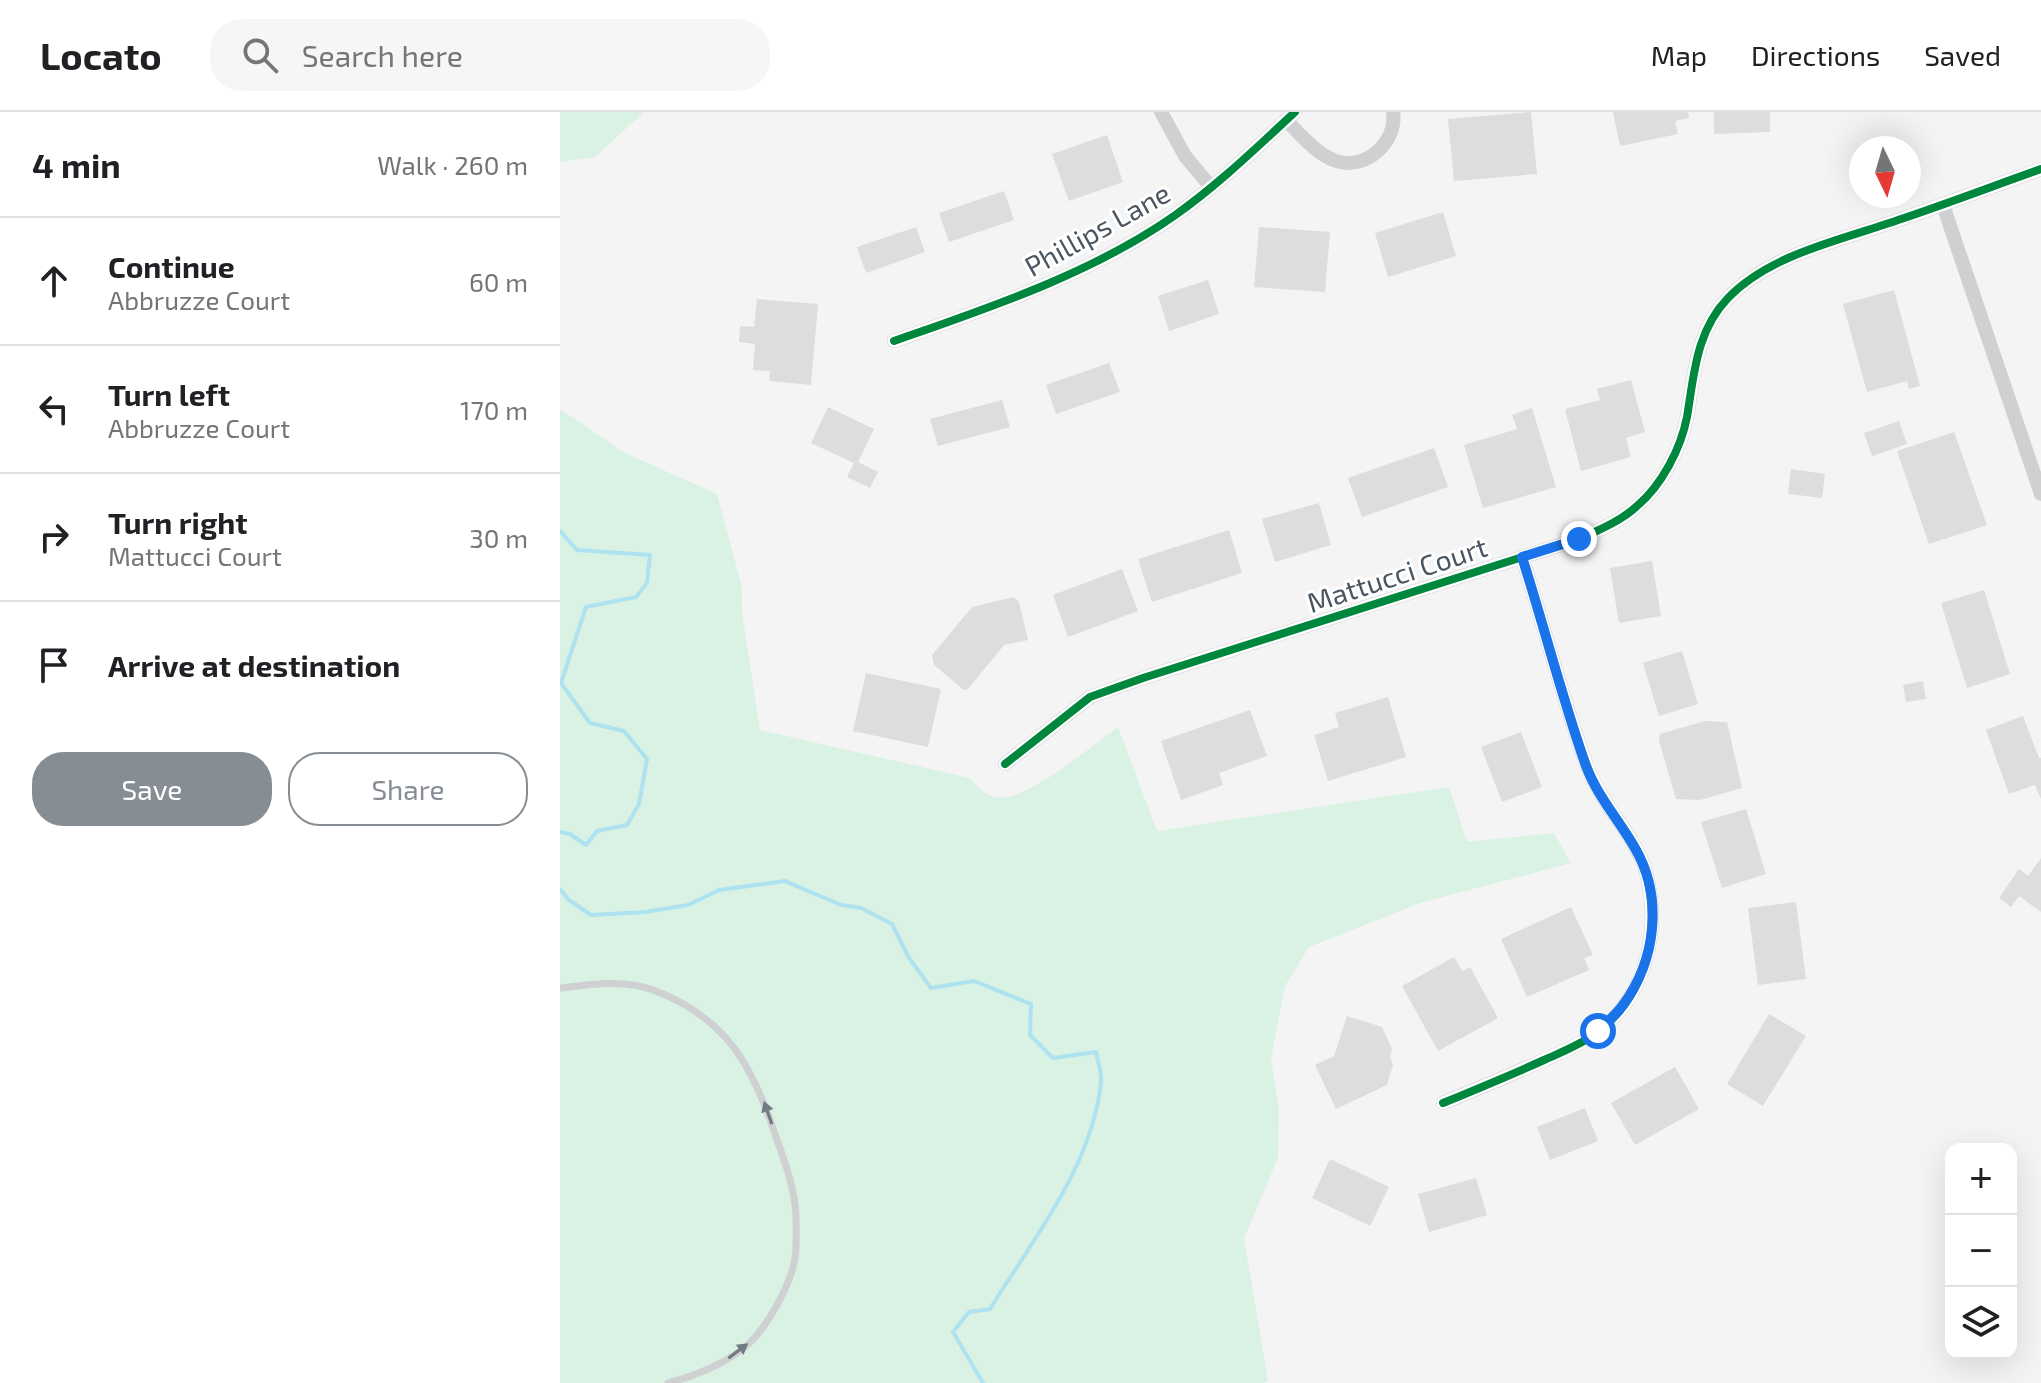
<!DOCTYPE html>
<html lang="en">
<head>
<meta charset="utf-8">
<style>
	:root { --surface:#fff; --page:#f6f6f6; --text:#202124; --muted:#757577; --line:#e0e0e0; --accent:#868d94 }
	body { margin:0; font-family:"Exo 2",sans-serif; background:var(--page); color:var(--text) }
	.controls { position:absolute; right:24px; bottom:24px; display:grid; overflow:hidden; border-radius:16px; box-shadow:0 8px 32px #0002 }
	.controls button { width:72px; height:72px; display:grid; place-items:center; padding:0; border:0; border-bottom:2px solid var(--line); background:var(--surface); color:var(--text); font:40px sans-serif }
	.compass { position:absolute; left:1289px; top:24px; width:72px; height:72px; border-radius:50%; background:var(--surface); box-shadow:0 8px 32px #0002; rotate:175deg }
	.stop { position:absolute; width:24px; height:24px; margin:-18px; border:6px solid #1a73e8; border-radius:50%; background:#fff }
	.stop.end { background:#1a73e8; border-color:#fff; box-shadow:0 2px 8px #0008 }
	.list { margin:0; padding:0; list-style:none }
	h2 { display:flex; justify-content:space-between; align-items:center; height:104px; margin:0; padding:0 32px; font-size:34px }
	h2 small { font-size:26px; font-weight:400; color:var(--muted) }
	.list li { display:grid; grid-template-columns:52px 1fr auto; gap:24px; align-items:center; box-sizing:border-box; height:128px; padding:0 32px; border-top:2px solid var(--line) }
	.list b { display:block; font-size:30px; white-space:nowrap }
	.list p { margin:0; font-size:26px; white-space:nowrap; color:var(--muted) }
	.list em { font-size:26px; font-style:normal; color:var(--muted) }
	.actions { display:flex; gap:16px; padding:24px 32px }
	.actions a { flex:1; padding:18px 0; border:2px solid var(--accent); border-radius:32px; text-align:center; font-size:28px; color:var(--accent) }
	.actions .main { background:var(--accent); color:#fff }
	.icon { flex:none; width:44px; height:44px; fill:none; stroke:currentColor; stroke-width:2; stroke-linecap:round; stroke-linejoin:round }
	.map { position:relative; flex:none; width:1481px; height:1271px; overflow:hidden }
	header { display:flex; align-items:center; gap:48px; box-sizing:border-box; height:112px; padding:0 40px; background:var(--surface); border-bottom:2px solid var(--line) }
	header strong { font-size:38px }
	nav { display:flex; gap:44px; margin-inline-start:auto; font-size:28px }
	.search { width:560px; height:72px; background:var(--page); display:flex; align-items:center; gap:20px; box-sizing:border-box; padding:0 28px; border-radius:32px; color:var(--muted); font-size:30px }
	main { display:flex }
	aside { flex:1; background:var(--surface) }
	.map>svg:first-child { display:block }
</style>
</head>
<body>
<header>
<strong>Locato</strong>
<div class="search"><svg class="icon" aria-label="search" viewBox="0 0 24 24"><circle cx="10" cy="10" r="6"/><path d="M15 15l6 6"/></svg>Search here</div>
<nav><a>Map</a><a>Directions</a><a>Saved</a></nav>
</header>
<main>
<aside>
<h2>4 min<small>Walk · 260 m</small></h2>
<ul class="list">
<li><svg class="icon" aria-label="ahead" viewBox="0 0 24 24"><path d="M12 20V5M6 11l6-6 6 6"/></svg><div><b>Continue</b><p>Abbruzze Court</p></div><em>60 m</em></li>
<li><svg class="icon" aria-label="left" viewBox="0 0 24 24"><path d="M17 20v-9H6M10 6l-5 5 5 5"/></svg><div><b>Turn left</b><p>Abbruzze Court</p></div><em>170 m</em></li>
<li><svg class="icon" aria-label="right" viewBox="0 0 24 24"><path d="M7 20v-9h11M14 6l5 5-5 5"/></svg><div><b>Turn right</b><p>Mattucci Court</p></div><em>30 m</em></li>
<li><svg class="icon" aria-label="arrive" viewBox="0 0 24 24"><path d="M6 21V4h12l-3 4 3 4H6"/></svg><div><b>Arrive at destination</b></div></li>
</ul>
<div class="actions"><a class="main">Save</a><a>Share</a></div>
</aside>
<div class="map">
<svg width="1481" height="1271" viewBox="0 0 1481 1271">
	<rect width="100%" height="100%" fill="#f4f4f4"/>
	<!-- green -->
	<g fill="#d9f2e3">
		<path d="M0,0H84L35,45L0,50Z"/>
		<path d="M0,297L65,341L157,382L182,475V501L200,618L410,666C418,675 427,686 440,686C469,687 533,633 558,615L597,719L889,675L907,730L994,721L1011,751L860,791L749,835L725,874L711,947L719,997L718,1046L684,1126L708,1269L703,1271H0Z"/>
	</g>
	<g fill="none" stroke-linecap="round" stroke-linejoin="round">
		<!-- stream -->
		<g stroke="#aee2f0" stroke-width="4">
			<path d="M0,419L17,438L90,443L87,471L76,485L26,495L1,571L30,611L64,619L87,647L79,692L67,713L37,719L26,733L10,722L0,720"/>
			<path d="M0,777L9,788L31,803L85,800L128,793L159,778L225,769L281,793L301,796L332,812L349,846L371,876L414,869L471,892L470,923L493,946L536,940C538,950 542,961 541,970C532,1055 473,1127 430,1197L409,1200L393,1220L423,1271"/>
		</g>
	</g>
	<!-- building -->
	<g fill="#ddddde">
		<path d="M971,0L977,62L894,69L888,7Z"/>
		<path d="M1053,0H1128L1129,6L1115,9L1118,22L1060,34Z"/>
		<path d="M1154,0H1210V20L1154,22Z"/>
		<path d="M547,23L563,70L509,89L492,42Z"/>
		<path d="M444,79L454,108L389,130L379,101Z"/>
		<path d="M883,100L896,144L828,165L815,121Z"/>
		<path d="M356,115L365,140L306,161L297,135Z"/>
		<path d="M699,115L770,120L765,180L694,175Z"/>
		<path d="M648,168L659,202L609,219L598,184Z"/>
		<path d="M1334,178L1360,274L1349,277L1347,269L1307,280L1283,192Z"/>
		<path d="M197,187L258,192L251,273L209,269L210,259L193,258L195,232L179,230L180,214L194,215Z"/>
		<path d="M549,251L560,280L496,302L486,273Z"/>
		<path d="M1071,268L1085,320L1066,326L1071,345L1021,359L1005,297L1040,288L1037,277Z"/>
		<path d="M442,288L450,315L378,334L370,307Z"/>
		<path d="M268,295L314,317L298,350L318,360L310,376L287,365L294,351L251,331Z"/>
		<path d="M972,296L996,375L923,396L904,333L957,317L952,303Z"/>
		<path d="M1339,309L1347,332L1312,344L1304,321Z"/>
		<path d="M1394,320L1427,413L1369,432L1337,339Z"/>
		<path d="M874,336L888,375L802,405L788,366Z"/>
		<path d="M1231,357L1265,362L1262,386L1228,382Z"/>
		<path d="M759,391L771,433L715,450L702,407Z"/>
		<path d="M669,418L682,461L592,490L578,447Z"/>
		<path d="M1092,449L1101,504L1059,511L1050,456Z"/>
		<path d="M562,457L578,499L508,525L493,483Z"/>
		<path d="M1424,478L1450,562L1407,576L1381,491Z"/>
		<path d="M454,485L459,490L468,528L444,533L408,577L404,578L374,553L372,543L412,495Z"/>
		<path d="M1122,539L1138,592L1099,604L1083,551Z"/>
		<path d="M306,561L381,577L368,635L293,619Z"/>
		<path d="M1363,569L1366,587L1346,590L1343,573Z"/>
		<path d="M828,585L846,645L768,669L754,623L779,615L775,601Z"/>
		<path d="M690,598L707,644L659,661L663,673L621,688L601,629Z"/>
		<path d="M1463,604L1479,646H1481V687L1475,673L1449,682L1426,618Z"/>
		<path d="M1145,609L1167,610L1182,676L1140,688L1116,687L1099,629L1100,622Z"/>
		<path d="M961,620L982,675L942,690L921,635Z"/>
		<path d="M1186,697L1206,762L1162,776L1141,710Z"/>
		<path d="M1481,746V800L1459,784L1451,795L1439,786L1459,757L1468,764Z"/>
		<path d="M1236,790L1246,867L1198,873L1188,796Z"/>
		<path d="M1011,795L1033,843L1024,846L1029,858L967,885L941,827Z"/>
		<path d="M894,845L902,859L910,855L938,906L878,939L842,874Z"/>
		<path d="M1209,902L1246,924L1203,994L1167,972Z"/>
		<path d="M787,904L822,915L832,937L830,945L833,953L827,973L776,997L755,953L774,944Z"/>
		<path d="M1115,955L1139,997L1075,1033L1051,991Z"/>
		<path d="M1025,996L1038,1029L990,1048L977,1015Z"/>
		<path d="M770,1047L829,1075L810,1114L752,1086Z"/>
		<path d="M916,1066L927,1103L869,1120L858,1082Z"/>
	</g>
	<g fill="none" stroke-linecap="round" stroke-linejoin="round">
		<!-- lane -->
		<path stroke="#ced0d2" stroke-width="7" d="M0,876C31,872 66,867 96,879C167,907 192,953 215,1022C224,1048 235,1076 236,1104C236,1117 237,1134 235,1147C230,1174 206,1218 185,1235C163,1253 134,1264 108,1271"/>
		<!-- street -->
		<g stroke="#ced0d2" stroke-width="14">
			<path d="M601,0L625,44L650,74"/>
			<path d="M726,8C741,23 756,42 776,49C805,59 838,30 833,0"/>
			<path d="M1383,93L1481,382"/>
			<path d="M334,229C428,196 531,162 614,104C658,73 696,36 735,0"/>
			<path d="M445,652L530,585L583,566L1019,427C1039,418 1061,409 1077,394C1102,373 1121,336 1127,305C1134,263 1136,219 1168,186C1210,142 1282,128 1338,108C1386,92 1433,74 1481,57"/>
			<path d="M883,991C917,977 951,963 984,948C1002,940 1022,932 1038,920C1087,882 1101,818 1086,760C1076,724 1041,693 1027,654C1002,586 984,514 962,445"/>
		</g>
		<!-- cycleway casing -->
		<g stroke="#fff" stroke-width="13">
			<g id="cycleway">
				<path d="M334,229C428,196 531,162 614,104C658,73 696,36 735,0"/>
				<path d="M445,652L530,585L583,566L1019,427C1039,418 1061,409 1077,394C1102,373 1121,336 1127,305C1134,263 1136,219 1168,186C1210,142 1282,128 1338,108C1386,92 1433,74 1481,57"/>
				<path d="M883,991C917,977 951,963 984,948C1002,940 1022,932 1038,920C1087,882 1101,818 1086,760C1076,724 1041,693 1027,654C1002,586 984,514 962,445"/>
			</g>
		</g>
		<!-- cycleway -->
		<use href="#cycleway" stroke="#00873e" stroke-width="8"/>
	</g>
	<!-- one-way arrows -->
	<defs><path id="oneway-solid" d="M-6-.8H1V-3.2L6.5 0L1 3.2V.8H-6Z" transform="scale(2)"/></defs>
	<g fill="#727b83">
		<use href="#oneway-solid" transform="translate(208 1001) rotate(-109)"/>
		<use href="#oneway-solid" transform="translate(178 1239) rotate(-37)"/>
	</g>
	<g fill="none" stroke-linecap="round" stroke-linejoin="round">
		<!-- route -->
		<path stroke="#1a73e8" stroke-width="10" d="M1019,427L962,445C984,514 1002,586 1026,654C1038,686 1060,709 1076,738C1103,786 1096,848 1063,893C1056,903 1046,911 1038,919"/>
	</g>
	<g text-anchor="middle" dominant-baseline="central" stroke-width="6" stroke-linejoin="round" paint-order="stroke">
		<!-- street labels -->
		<g font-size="28" fill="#4a5661" stroke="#fff">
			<text transform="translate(537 117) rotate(-29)">Phillips Lane</text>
			<text transform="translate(837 462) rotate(-18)">Mattucci Court</text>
		</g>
	</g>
</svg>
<div class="controls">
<button>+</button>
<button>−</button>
<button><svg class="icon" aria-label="layers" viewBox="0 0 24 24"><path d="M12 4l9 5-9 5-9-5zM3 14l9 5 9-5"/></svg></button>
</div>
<svg class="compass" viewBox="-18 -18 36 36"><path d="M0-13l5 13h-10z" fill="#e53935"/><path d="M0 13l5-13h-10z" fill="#757577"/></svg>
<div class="stop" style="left:1038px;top:919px"></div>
<div class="stop end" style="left:1019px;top:427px"></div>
</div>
</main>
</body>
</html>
